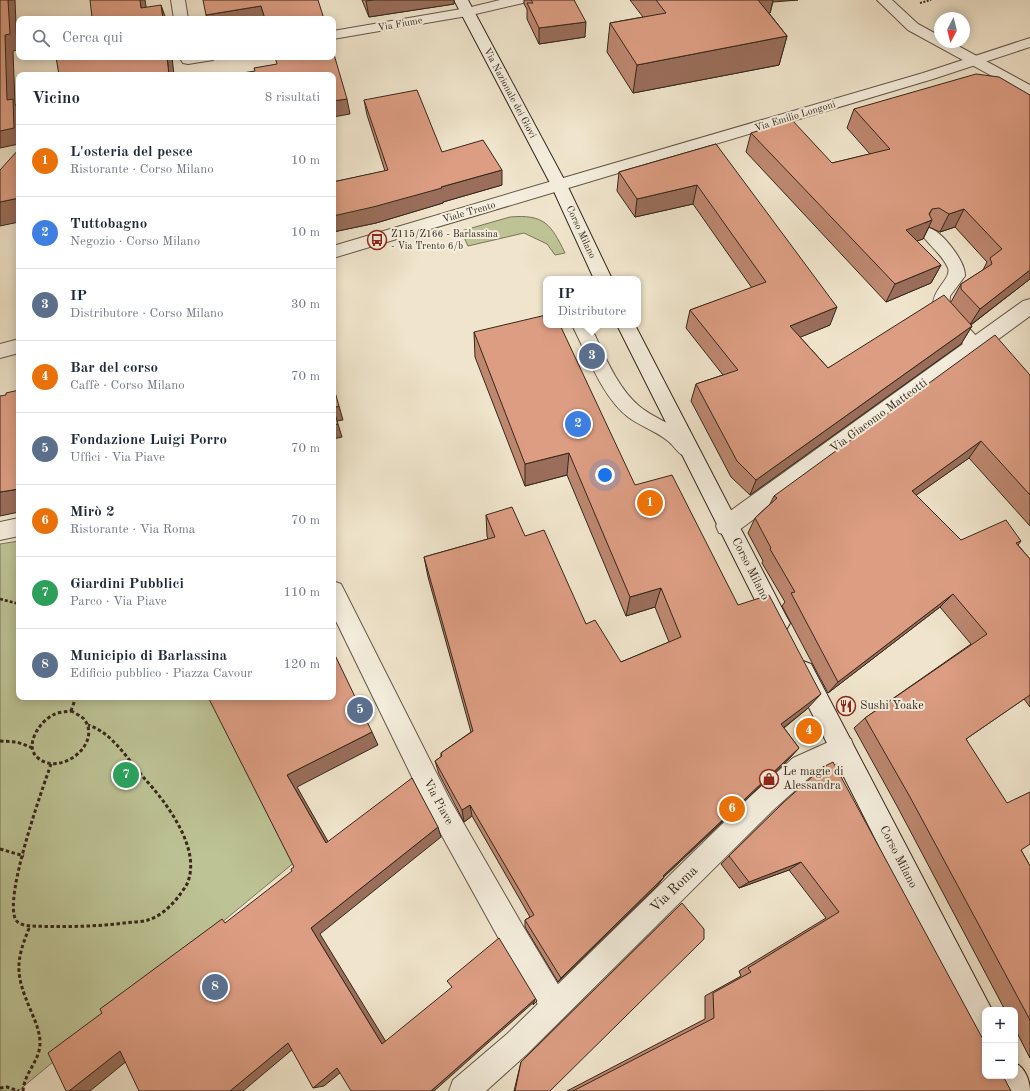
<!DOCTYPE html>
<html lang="it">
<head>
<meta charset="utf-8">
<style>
	:root { --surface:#fff; --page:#f6f6f7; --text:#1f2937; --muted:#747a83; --line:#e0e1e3; --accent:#111827 }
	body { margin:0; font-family:"Old Standard TT",serif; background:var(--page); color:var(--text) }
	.controls { position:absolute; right:12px; bottom:12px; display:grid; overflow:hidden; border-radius:8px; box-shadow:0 2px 10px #0003 }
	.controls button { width:36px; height:36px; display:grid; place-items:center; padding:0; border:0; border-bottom:1px solid var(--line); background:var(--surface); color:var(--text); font:20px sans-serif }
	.compass { position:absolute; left:934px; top:12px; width:36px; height:36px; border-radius:50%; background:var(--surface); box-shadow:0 2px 10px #0003; rotate:187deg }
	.you { position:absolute; left:605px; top:475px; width:14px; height:14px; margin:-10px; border:3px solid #fff; border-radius:50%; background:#1a73e8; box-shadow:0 0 0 6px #1a73e833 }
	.badge { display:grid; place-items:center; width:26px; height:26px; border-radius:50%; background:var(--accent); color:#fff; font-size:13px; font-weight:700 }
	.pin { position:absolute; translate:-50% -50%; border:2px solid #fff; box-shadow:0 1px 4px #0006 }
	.popup { position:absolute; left:543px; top:276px; width:98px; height:52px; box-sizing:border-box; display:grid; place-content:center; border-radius:8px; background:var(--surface); filter:drop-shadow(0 1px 3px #0005); font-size:13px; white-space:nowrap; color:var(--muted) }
	.popup b { font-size:15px; color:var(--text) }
	.popup::after { content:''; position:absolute; left:50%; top:100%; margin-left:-8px; border:8px solid transparent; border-top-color:var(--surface) }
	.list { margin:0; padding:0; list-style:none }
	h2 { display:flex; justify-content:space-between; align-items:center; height:52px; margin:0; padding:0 16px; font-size:17px }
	h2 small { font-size:13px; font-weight:400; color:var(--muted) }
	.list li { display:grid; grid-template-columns:26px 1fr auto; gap:12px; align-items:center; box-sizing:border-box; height:72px; padding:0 16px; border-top:1px solid var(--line) }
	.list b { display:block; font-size:15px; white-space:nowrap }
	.list p { margin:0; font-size:13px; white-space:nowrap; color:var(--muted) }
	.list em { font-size:13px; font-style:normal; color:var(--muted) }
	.icon { flex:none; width:22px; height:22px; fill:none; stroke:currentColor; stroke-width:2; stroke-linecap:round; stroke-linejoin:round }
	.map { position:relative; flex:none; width:1030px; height:1091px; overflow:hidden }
	.search { position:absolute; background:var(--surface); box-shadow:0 2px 10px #0003; left:16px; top:16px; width:320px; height:44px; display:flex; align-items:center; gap:10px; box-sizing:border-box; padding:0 14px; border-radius:8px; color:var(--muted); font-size:15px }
	.panel { position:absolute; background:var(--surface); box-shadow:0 2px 10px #0003; left:16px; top:72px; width:320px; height:628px; border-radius:8px }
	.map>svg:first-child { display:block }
</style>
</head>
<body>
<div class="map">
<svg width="1030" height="1091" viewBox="0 0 1030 1091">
	<rect width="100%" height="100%" fill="#f0e5cc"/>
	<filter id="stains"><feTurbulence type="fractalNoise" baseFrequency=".005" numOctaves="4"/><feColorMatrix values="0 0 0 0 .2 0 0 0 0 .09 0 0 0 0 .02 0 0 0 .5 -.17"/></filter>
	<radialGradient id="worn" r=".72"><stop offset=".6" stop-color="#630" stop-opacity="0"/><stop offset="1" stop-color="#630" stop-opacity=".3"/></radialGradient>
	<!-- green -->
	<g fill="#bdc395" stroke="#797658">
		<path d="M510,217C544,214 551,224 565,253L555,255L547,244L524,233L468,246L461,231Z"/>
		<path d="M19,541V697H213L296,861L18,1091H0V544Z"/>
	</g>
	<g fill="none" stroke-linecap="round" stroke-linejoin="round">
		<!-- service casing -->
		<g stroke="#645747" stroke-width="2">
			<g id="service">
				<path d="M929,228C942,231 966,262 965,276L950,296L949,307L981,341L984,346L981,351L975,353L969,351L933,309C931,289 952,279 948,268C942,254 928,245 921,233L923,229Z"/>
				<path d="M572,325H590C604,353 615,385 639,406C658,422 685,426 697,450L695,455C679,460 678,449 668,441C656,431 640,426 628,417C602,397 587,354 572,325Z"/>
			</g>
		</g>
		<!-- minor casing -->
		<g stroke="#645747" stroke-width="2">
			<g id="minor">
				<path d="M171,0H185L188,19H174Z"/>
				<path d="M500,0H525L523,3L467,16L333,39V31L467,8Z"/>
				<path d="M877,0H892L918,24L940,36V42H951L1030,85V96L1025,94L908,30Z"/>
				<path d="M183,57H215L213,60L188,64L183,63L181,60Z"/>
				<path d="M559,179L565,181L567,185L565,189L333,258V246Z"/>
				<path d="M1030,299V316L735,533L727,535L719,533L716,526L719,519L1023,301Z"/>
				<path d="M19,339V353L0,358V344Z"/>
				<path d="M19,518V536L0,540V522Z"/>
				<path d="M333,581L341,584L449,798L524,928L565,996L569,1006L565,1016L555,1020L545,1016L504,948L431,816L333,615Z"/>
			</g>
		</g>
		<!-- tertiary casing -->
		<g stroke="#645747" stroke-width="2">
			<g id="tertiary">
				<path d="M1030,38V47L933,79L565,189L559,191L553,189L551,185L553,181L923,73Z"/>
				<path d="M842,736L851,739L854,748L851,757L811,776L772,811L527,1054L486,1091H449L453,1080L507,1034L754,793L793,758Z"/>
			</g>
		</g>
		<!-- secondary casing -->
		<g stroke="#35281b" stroke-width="2">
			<g id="secondary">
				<path d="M454,0H468L567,185L612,279H594L551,185Z"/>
				<path d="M617,325H635L786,616L790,623L786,630L778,634L770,630Z"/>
				<path d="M803,661L811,664L992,1010H985V1040L975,1036L795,680L791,672L795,664Z"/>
				<path d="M1015,1063C1025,1067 1030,1081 1030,1091H1002L995,1076H1015Z"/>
			</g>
		</g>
		<!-- path-far2 -->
		<path stroke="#35281b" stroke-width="2" stroke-dasharray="2 1.5" stroke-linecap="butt" d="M920,3L931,0"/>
		<!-- path-far1 -->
		<path stroke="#35281b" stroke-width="2.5" stroke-dasharray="3 2" stroke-linecap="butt" d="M0,599L19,604"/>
		<!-- path -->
		<g stroke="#35281b" stroke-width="3" stroke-dasharray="3.5 2.5" stroke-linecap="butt">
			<path d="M71,711C75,713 81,716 84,719C103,744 60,777 38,758C23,746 40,721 53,715C58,712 65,712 71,711Z"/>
			<path d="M71,711L76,697"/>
			<path d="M0,741L17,742L33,748"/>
			<path d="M51,764C42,790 3,899 16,920C19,925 25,925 30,926C61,927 93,927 124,923C132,922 141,922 148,920C161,916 171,906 179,896C181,893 184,889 186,886C204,851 166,802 144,778C127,759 113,733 88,725"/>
			<path d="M0,849L24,856"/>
			<path d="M0,1088L7,1087L19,1091"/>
			<path d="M23,1091C24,1073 40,1061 40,1043C40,1031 35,1021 31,1011C15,974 15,962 30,926"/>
		</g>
		<!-- service -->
		<use href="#service" fill="#f5eede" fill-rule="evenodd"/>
		<!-- minor -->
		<use href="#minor" fill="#f5eede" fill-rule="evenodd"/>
		<!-- tertiary -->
		<use href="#tertiary" fill="#f5eede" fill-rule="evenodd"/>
		<!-- secondary -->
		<use href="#secondary" fill="#f5eede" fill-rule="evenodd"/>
	</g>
	<!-- wall -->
	<g fill="#bd8770" stroke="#35281b">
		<path d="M362,0H454V4L369,17Z"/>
		<path d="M524,0H574L585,37L539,44L527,19V9L524,4Z"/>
		<path d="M630,0H798L773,2L770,13H769L787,36L779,65L633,93L607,52L610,23L643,17Z"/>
		<path d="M1030,95V279L971,325L972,326L961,344L750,495L731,477L691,401L696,384L723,375L686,328L690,310L752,288L693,204L635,217L617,191L619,172L716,144L830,325L800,337L828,368L951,302L961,284L983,270L987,262L955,227L940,232L929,227L923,239L917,241L941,265L931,283L886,302L746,152L751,133L832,163L870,154L847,128L854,109Z"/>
		<path d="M364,100L442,152L502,185L443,202V203L376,223L333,232V182L385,171L367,115Z"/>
		<path d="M474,332L635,485L738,605L807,709L784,728L799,748L786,762L664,877L657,886L558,982L525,927V920L530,917L472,816L464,822L439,774L435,761L441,757V753L471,732L428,577L424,557L488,539L487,536L486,515L525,536L586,624L621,662L669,642L655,607L626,616L567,475L525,486L475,357Z"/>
		<path d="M1030,375V526L969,458L916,495L961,540L1021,541L1018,545L1030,559V707L1024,699L966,739L1021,850L1030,866V1058L1015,1029V1010H1005L897,806L854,728L865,718L971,644L940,607L828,693L782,606L785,602L762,563L763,561L748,533L755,518L770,504L774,496Z"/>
		<path d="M783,803L1011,1091H567L705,1019V996L741,976L739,971L826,918L789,870L739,888L721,864Z"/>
		<path d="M682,903L514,1091L521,1062Z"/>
	</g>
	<!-- shaded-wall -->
	<g fill="#9a6e5b" stroke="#35281b">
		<path d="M8,0H15L17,50L13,51L15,104L19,111V144L0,148V131L5,35Z"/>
		<path d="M140,0H145L148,19L141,8Z"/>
		<path d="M374,0H454V4L369,17L366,1Z"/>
		<path d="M747,0H773L770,13L743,18Z"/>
		<path d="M161,5L166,19H163Z"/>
		<path d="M261,6L265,19H207L206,15Z"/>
		<path d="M586,22L585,37L539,44V28Z"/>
		<path d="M787,36L779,65L633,93L637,65Z"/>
		<path d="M167,57H172L174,75H169Z"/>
		<path d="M347,99L350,114L333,117V101Z"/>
		<path d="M502,170V185L443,202V203L376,223L333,232V216L441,187Z"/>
		<path d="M697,185L693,204L635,217L637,199Z"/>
		<path d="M19,198V222L0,226V202Z"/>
		<path d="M932,209L925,223L932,220L923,239L897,248L906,230L929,214Z"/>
		<path d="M964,209L955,227L940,232L949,214Z"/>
		<path d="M941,265L931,283L886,302L895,284Z"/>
		<path d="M1030,270V279L969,326L980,309Z"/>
		<path d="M837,307L830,325L784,344L790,326Z"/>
		<path d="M972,326L961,344L750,495L756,480Z"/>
		<path d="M339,406L343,420L337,421L333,408Z"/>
		<path d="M338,424L342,437L333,439V425Z"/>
		<path d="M981,441L969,458L901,506L912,491Z"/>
		<path d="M569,453L567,475L525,486V464Z"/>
		<path d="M19,489V512L0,516V492Z"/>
		<path d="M661,588L655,607L626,616L630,597Z"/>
		<path d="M953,594L940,607L828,693L838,682Z"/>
		<path d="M821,694L807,709L769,739L781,724Z"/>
		<path d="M372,732L378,745L297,787L334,852L326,843L287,775Z"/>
		<path d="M799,748L786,762L656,884L663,876Z"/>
		<path d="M470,805L472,816L464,822L462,810Z"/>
		<path d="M438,827L441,837L320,934L388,1045L382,1044L311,928Z"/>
		<path d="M801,862L789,870L739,888L749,882Z"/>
		<path d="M664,877L657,886L558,982L561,978Z"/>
		<path d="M535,999L534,1002L434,1091H431Z"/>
		<path d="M288,1043L299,1044L243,1091H230Z"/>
		<path d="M120,1051H139L90,1091H69Z"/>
		<path d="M337,1068H346L324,1086L313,1088Z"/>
	</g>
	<!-- building -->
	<g fill="#dc9d82" stroke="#35281b">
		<path d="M0,0H8L10,34L5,35L7,100L13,99L14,128L0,131Z"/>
		<path d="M90,0H140L141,8L161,5L163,19H82L92,17Z"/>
		<path d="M203,0H318L324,19H265L261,6L206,15Z"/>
		<path d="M531,0H574L586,22L539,28L527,3H533Z"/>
		<path d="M656,0H758L787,36L637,65L610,23L666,13Z"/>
		<path d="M333,51L347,99L333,101V75H230L255,71L254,68L277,64L275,57H333Z"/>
		<path d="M56,57H167L169,75H59Z"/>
		<path d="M976,74L999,77L1030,95V270L980,309L961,289V284L992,264L990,258L1002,249L964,209L949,214L939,208L932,209L929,214L932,220L906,230L941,265L895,284L751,133L792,120L832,163L890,149L854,109Z"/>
		<path d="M417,90L442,152L483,140L502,170L441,187L442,188L373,207L333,216V182L388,170L364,100Z"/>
		<path d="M716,144L837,307L790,326L828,368L944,295L972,326L756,480L737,461L696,384L738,370L690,310L766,282L697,185L637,199L619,172Z"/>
		<path d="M19,149V198L0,202V170Z"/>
		<path d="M546,315V325H560L635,485L672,475L738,605L769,595L821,694L781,724L799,748L663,876L664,877L561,978L525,920L534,915L470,805L462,810L435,761L442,756L441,753L473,731L424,557L495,537L486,515L512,507L525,536L544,530L586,624L595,620L621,662L681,637L661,588L630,597L569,453L525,464L474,332Z"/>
		<path d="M995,335L1030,375V495L981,441L912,491L961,540L1006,520L1021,541L1016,543L1030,559V695L966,739L1007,803L1030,792V844L1021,850L1030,866V1020L910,797L865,718L987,634L953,594L838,682L791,593L795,592L770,549L771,548L755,518L777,498L774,496Z"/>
		<path d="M333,385L339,406L333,408Z"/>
		<path d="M19,390V489L0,492V396L6,395V393Z"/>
		<path d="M333,408L338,424L333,425Z"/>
		<path d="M333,651L372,732L287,775L326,843L412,778L438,827L311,928L382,1044L452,987L447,981L499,938L537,1001L533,1005L535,999L431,1091H351L337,1068L313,1088L288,1043L230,1091H139L120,1051L69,1091H66L48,1053L102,1013L100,1009L222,919L225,923L292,871L291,869L294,867L208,697H333Z"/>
		<path d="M833,762L985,1043V1076H1003L1011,1091H573L714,1018L713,993L751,972L748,968L839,912L801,862L749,882L729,856L783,803L823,767Z"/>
		<path d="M682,903L704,929V939L550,1091H515L521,1062Z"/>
	</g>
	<!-- icons -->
	<defs>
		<g id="bus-ring" transform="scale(1)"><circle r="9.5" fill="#f5eede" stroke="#8f2418" stroke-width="1.5"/><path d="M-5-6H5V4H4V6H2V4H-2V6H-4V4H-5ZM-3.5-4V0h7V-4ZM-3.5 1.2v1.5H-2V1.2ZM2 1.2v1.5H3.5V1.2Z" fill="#8f2418"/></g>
		<g id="restaurant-ring" transform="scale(1)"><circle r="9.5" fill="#f5eede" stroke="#8f2418" stroke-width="1.5"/><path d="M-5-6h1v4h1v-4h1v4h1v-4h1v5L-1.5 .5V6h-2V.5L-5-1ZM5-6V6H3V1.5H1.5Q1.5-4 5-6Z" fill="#8f2418"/></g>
		<g id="shop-ring" transform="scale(1)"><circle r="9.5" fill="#f5eede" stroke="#8f2418" stroke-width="1.5"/><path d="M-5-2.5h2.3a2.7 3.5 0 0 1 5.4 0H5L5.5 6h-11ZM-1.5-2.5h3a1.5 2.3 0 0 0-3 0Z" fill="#8f2418"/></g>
	</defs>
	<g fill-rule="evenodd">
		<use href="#bus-ring" x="377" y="240"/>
		<use href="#restaurant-ring" x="846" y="706"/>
		<use href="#shop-ring" x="769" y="779"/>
	</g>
	<g text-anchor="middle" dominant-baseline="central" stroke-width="4" stroke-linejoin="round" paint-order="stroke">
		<!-- far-street labels -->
		<g font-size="10" fill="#35281b" stroke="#f5eede">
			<text transform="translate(400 24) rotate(-10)">Via Fiume</text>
			<text transform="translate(510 93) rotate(62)">Via Nazionale dei Giovi</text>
			<text transform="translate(795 116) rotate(-17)">Via Emilio Longoni</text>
			<text transform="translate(469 212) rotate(-16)">Viale Trento</text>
			<text transform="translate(581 232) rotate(65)">Corso Milano</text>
		</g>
		<!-- far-poi labels -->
		<g font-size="10" fill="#35281b" stroke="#f5eede" text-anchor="start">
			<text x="391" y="234">Z115/Z166 - Barlassina<tspan x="391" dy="12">- Via Trento 6/b</tspan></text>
		</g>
		<!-- street labels -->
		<g font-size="12" fill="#35281b" stroke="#f5eede">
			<text transform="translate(879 416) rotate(-36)">Via Giacomo Matteotti</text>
			<text transform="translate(750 569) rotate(63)">Corso Milano</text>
			<text transform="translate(438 802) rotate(62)">Via Piave</text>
			<text transform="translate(898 857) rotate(63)">Corso Milano</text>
		</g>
		<!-- poi labels -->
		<g font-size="12" fill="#35281b" stroke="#f5eede" text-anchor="start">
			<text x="860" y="706">Sushi Yoake</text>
			<text x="783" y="772">Le magie di<tspan x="783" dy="14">Alessandra</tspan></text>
		</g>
		<!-- near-street labels -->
		<g font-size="14" fill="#35281b" stroke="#f5eede">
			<text transform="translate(674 889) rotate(-44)">Via Roma</text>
		</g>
	</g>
	<rect width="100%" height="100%" filter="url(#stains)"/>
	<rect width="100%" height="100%" fill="url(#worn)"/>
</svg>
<div class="controls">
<button>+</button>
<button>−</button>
</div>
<svg class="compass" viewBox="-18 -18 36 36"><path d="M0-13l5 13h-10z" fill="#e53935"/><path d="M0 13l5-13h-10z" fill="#747a83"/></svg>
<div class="you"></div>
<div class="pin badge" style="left:650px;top:503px;background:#e8710a">1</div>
<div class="pin badge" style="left:578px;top:424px;background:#3f7fe0">2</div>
<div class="pin badge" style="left:592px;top:356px;background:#5c6f8a">3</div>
<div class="popup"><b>IP</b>Distributore</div>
<div class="pin badge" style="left:809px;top:731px;background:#e8710a">4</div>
<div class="pin badge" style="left:360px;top:710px;background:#5c6f8a">5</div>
<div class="pin badge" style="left:732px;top:809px;background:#e8710a">6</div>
<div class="pin badge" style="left:126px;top:775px;background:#2e9e5b">7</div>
<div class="pin badge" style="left:215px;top:987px;background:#5c6f8a">8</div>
<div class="search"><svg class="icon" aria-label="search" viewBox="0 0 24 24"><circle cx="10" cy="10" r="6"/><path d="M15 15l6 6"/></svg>Cerca qui</div>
<section class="panel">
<h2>Vicino<small>8 risultati</small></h2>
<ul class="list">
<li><span class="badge" style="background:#e8710a">1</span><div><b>L'osteria del pesce</b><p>Ristorante · Corso Milano</p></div><em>10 m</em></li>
<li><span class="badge" style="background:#3f7fe0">2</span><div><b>Tuttobagno</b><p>Negozio · Corso Milano</p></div><em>10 m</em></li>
<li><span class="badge" style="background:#5c6f8a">3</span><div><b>IP</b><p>Distributore · Corso Milano</p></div><em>30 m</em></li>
<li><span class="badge" style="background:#e8710a">4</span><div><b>Bar del corso</b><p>Caffè · Corso Milano</p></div><em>70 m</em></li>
<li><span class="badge" style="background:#5c6f8a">5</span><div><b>Fondazione Luigi Porro</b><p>Uffici · Via Piave</p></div><em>70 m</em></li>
<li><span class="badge" style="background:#e8710a">6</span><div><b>Mirò 2</b><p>Ristorante · Via Roma</p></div><em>70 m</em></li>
<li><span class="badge" style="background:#2e9e5b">7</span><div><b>Giardini Pubblici</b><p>Parco · Via Piave</p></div><em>110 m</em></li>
<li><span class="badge" style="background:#5c6f8a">8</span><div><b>Municipio di Barlassina</b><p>Edificio pubblico · Piazza Cavour</p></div><em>120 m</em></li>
</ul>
</section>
</div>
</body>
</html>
